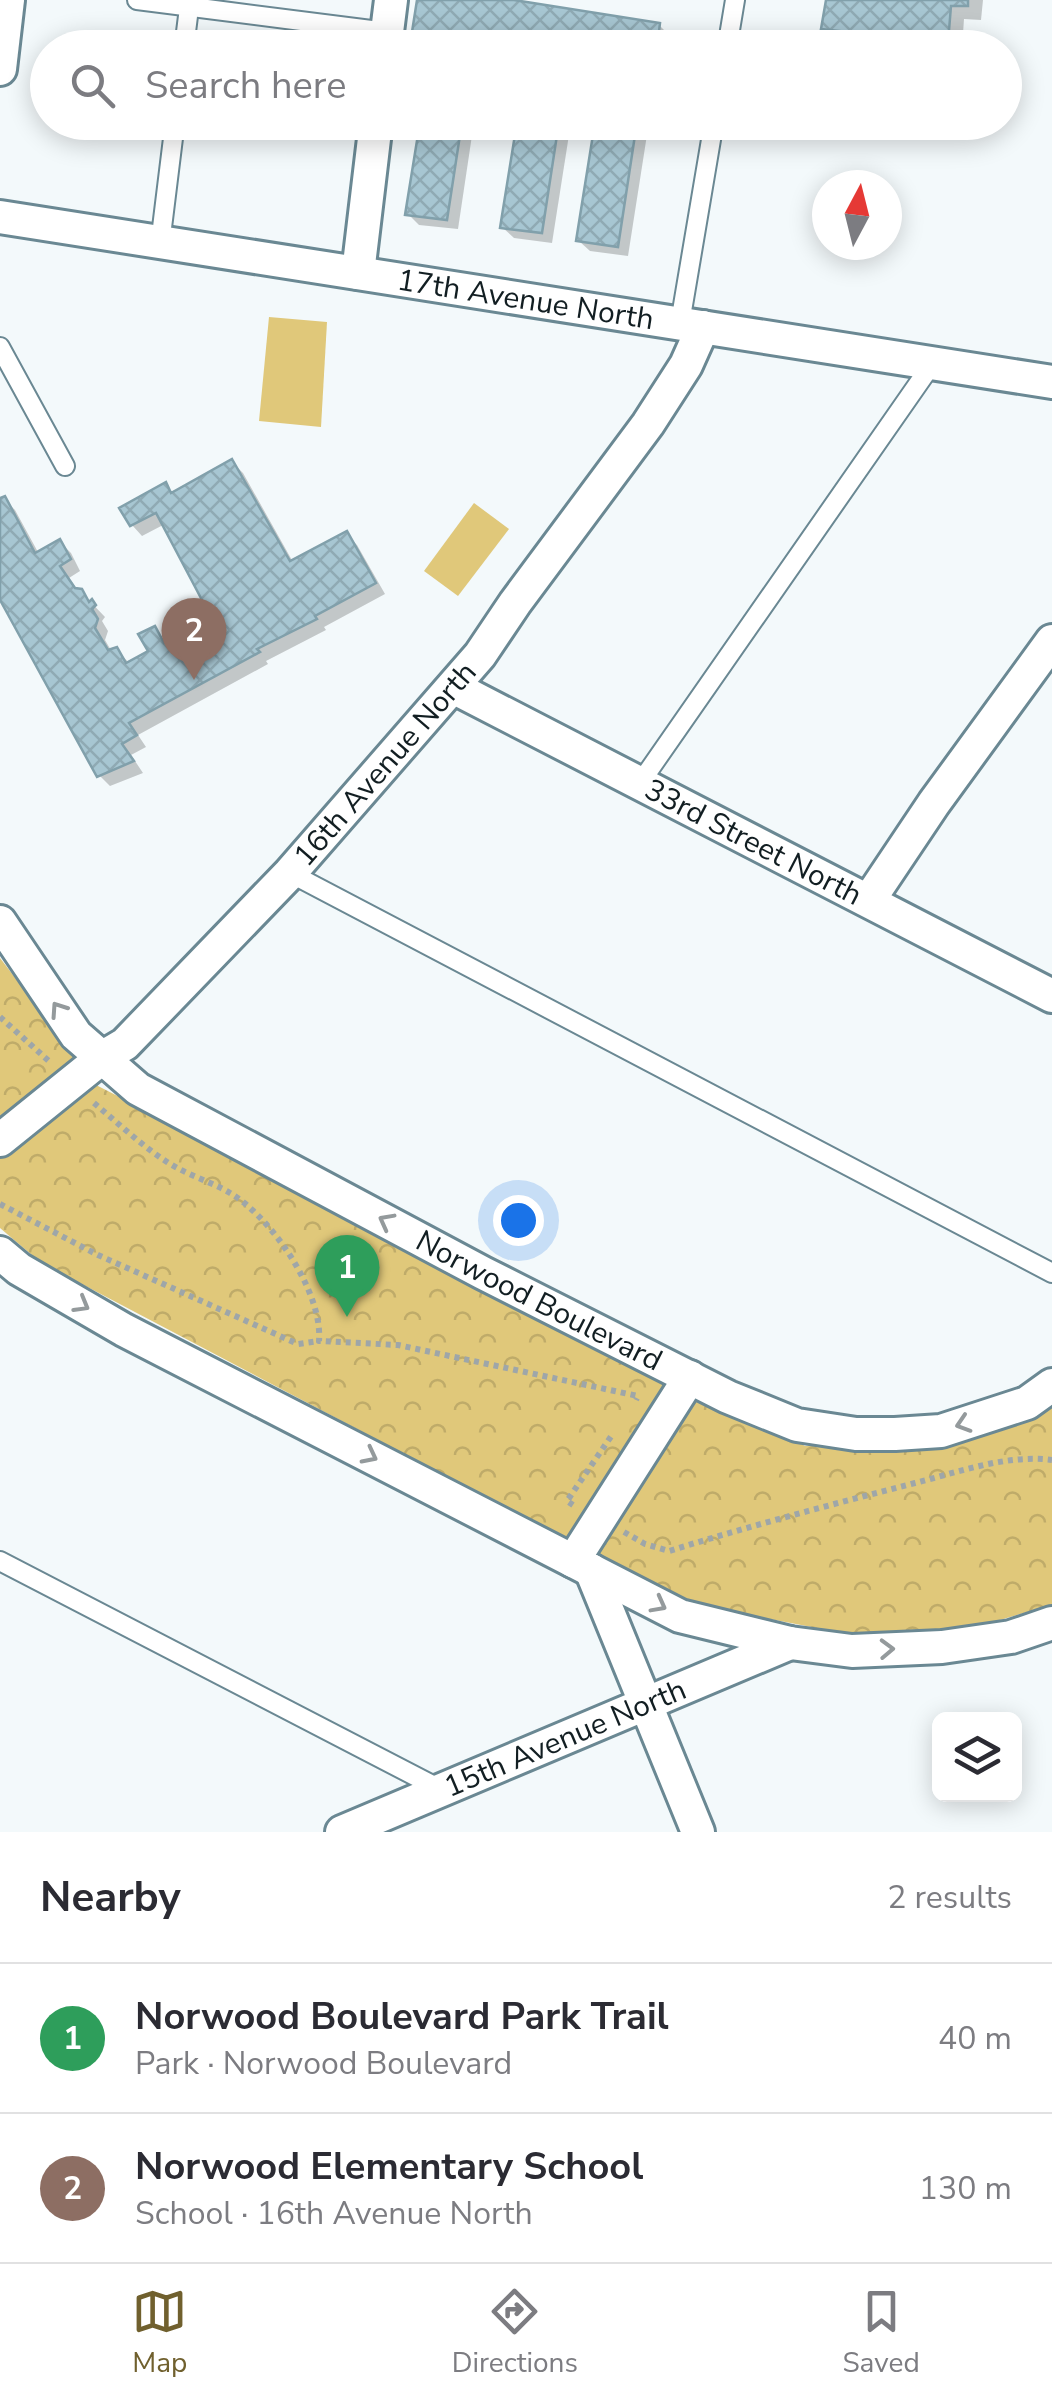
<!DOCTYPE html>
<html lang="en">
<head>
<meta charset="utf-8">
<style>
	:root { --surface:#fff; --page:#f2f2f3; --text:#2b2b33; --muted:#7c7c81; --line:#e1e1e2; --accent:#70602e }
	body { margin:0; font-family:"Nunito Sans",sans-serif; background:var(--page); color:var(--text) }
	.controls { position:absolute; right:30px; bottom:30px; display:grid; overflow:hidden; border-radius:15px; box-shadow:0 5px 25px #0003 }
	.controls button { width:90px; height:90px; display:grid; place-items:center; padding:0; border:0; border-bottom:2px solid var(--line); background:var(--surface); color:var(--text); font:50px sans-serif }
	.compass { position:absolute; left:812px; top:170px; width:90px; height:90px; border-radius:50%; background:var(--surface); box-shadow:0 5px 25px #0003; rotate:7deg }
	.you { position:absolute; left:518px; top:1220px; width:35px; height:35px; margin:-25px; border:8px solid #fff; border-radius:50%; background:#1a73e8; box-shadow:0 0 0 15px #1a73e833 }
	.badge { display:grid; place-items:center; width:65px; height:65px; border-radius:50%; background:var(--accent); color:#fff; font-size:32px; font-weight:700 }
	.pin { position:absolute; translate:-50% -82px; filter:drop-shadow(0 2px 5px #0008) }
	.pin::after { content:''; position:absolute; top:52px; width:35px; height:30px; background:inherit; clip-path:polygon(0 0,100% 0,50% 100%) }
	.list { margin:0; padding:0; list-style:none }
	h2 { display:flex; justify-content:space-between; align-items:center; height:130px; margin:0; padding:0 40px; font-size:42px }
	h2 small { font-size:32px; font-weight:400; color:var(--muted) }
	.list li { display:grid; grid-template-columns:65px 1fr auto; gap:30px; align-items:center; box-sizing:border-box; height:150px; padding:0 40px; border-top:2px solid var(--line) }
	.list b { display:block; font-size:38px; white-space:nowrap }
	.list p { margin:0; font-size:32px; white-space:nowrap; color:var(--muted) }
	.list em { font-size:32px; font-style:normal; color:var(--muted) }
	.icon { flex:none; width:55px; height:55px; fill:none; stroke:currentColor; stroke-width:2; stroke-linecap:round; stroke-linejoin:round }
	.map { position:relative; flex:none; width:1052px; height:1832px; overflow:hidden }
	.search { position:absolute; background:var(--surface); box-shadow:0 5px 25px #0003; left:30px; right:30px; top:30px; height:110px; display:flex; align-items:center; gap:25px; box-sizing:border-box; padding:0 35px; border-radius:55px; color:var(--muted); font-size:38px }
	.sheet { height:430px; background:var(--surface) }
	nav { display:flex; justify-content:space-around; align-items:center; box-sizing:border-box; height:140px; border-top:2px solid var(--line); background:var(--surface); font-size:28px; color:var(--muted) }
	nav a { display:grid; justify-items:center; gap:5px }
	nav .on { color:var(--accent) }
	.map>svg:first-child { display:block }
</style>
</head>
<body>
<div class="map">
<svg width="1052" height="1832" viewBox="0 0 1052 1832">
	<defs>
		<pattern id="park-crowns" width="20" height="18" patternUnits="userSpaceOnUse" patternTransform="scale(2.5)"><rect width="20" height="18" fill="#e0c87a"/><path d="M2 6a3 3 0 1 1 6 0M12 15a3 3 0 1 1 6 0" fill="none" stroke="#bfab69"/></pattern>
		<pattern id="building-cross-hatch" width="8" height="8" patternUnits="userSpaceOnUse" patternTransform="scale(2.5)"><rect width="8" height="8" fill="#a7c6d2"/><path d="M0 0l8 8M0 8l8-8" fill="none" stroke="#8faab4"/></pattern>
	</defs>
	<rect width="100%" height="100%" fill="#f3f9fb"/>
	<!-- grass -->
	<g fill="#e0c87a">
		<path d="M269,317L327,322L321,427L259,421Z"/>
		<path d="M474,503L509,529L458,596L424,571Z"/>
	</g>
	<!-- park -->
	<path fill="url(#park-crowns)" d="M0,958L98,1086L805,1446L945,1443L1052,1371V1605L965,1630L869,1638L687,1603L40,1262L0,1228Z"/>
	<!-- shadow -->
	<g fill="#0003">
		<path d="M419,0H498L659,25L670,36L669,48H461L425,42L415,31Z"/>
		<path d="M828,0H983L981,20L964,19L962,48H883L838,42L824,28Z"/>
		<path d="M422,122H474L458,229L419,225L408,214Z"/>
		<path d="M519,122H571L552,243L514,238L503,228Z"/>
		<path d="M598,122H649L628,256L590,251L579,241Z"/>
		<path d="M232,462L243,473L293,562L346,534L357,545L385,594L324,627L326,630L266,661L268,664L138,735L146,747L131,755L143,773L110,786L99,775L0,595V501L4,499L15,510L39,554L60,542L71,553L80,571L69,578L78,591L81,592L105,617L102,621L108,631L105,640L112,652L117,650L130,664L152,652L155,629L168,644L192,632L207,603L165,524L142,536L132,525L165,485L174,494Z"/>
	</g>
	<!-- building -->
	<g fill="url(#building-cross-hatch)" stroke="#81a0ab" stroke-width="2.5">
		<path d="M417,0H514L660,23L657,48H516L412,32Z"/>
		<path d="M826,0H968V6H951L948,43L821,29Z"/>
		<path d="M420,122H462L447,220L405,215Z"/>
		<path d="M517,122H559L542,233L500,228Z"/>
		<path d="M595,122H637L618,247L576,241Z"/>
		<path d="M232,459L290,561L347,531L376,583L315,616L317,619L257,649L260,652L129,723L137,735L122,744L134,761L97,777L0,600V498L5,496L35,553L60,539L71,559L60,566L75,588L82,589L89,602L92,599L96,605L92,609L98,619L95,628L108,650L117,647L126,663L148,651L138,634L155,626L164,643L188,631L179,615L203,602L156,513L130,526L119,508L166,482L171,493Z"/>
	</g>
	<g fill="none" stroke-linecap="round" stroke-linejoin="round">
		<!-- lane casing -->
		<g stroke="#6a8893" stroke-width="22">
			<g id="lane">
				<path d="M137,0L387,32"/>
				<path d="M184,48L190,0"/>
				<path d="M727,48L735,0"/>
				<path d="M160,244L175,122"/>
				<path d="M680,323L714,122"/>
				<path d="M0,347L65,466"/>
				<path d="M640,783L932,364"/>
				<path d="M290,873L1052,1273"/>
				<path d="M0,1561L442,1790"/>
			</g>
		</g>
		<!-- street casing -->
		<g stroke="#6a8893" stroke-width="38">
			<g id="street">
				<path d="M385,48L391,0"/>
				<path d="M0,69L8,0"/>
				<path id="s1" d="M0,217L1052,382"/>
				<path d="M358,273L376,122"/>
				<path id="s2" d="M453,687L1052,996"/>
				<path d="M869,900L934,803L1052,641"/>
				<path id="s3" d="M0,922L76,1035L138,1089L483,1273L728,1397L797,1425L856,1434H895L941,1431L1027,1403L1052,1385"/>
				<path id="s4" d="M0,1140L103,1057L125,1044L290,873L480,655L515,603L648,424L686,365L703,327"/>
				<path d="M0,1253L19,1269L124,1330L680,1616L790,1643L852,1651L942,1647L1011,1637L1052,1623"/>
				<path d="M573,1561L690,1377"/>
				<path d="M591,1570L698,1832"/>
				<path id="s5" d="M342,1832L790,1643"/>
			</g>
		</g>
		<!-- path -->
		<g stroke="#9ea6a9" stroke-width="6" stroke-dasharray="5 5" stroke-linecap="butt">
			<path d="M0,1017L51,1063"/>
			<path d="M94,1103C118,1123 141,1145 167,1162C187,1175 210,1181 230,1193C271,1217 323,1292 319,1341L398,1345L638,1396L636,1400"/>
			<path d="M0,1204L98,1255L298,1344L319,1341"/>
			<path d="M573,1505L567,1501L612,1435"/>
			<path d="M624,1532L645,1544L669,1551C750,1526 833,1504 915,1483C959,1472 1007,1454 1052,1460"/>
		</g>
		<!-- lane -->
		<use href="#lane" stroke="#fff" stroke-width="18"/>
		<!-- street -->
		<use href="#street" stroke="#fff" stroke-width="32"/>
	</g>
	<!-- one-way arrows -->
	<defs><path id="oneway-chevron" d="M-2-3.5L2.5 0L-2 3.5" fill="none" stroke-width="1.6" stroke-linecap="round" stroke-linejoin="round" transform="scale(2.5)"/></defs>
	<g stroke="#949a9c">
		<use href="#oneway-chevron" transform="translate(58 1009) rotate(-124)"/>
		<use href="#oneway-chevron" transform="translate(386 1221) rotate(-152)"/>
		<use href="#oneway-chevron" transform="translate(82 1305) rotate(30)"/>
		<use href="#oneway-chevron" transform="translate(963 1424) rotate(162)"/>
		<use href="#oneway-chevron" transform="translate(370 1456) rotate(27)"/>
		<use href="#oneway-chevron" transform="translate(659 1605) rotate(28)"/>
		<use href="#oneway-chevron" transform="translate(887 1649) rotate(-2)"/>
	</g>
	<g text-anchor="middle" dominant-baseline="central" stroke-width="8" stroke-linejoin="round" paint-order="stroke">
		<!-- street labels -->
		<g font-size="30" fill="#121e22" stroke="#fff">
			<text stroke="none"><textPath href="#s1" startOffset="532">17th Avenue North</textPath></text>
			<text stroke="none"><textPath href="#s4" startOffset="540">16th Avenue North</textPath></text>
			<text stroke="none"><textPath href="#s2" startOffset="338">33rd Street North</textPath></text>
			<text stroke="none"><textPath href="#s3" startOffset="672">Norwood Boulevard</textPath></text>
			<text stroke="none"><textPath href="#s5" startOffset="242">15th Avenue North</textPath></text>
		</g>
	</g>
</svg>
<div class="controls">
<button><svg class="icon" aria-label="layers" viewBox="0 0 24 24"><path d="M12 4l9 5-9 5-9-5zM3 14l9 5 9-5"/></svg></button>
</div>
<svg class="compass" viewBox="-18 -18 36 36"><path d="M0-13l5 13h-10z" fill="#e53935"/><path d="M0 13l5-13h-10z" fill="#7c7c81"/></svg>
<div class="you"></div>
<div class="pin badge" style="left:347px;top:1317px;background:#2e9e5b">1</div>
<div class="pin badge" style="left:194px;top:680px;background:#8d6e63">2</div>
<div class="search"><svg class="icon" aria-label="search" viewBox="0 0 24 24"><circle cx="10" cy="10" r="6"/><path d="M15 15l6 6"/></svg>Search here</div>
</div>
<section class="sheet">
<h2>Nearby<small>2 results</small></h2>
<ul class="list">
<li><span class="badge" style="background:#2e9e5b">1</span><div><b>Norwood Boulevard Park Trail</b><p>Park · Norwood Boulevard</p></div><em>40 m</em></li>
<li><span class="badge" style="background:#8d6e63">2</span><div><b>Norwood Elementary School</b><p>School · 16th Avenue North</p></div><em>130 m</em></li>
</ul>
</section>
<nav>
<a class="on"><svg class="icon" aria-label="map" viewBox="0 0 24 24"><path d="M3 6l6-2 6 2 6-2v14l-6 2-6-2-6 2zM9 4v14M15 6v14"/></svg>Map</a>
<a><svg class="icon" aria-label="directions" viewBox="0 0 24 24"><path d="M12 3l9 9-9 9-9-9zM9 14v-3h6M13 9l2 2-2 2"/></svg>Directions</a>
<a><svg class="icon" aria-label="saved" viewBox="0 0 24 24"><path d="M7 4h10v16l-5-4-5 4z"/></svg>Saved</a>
</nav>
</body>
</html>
